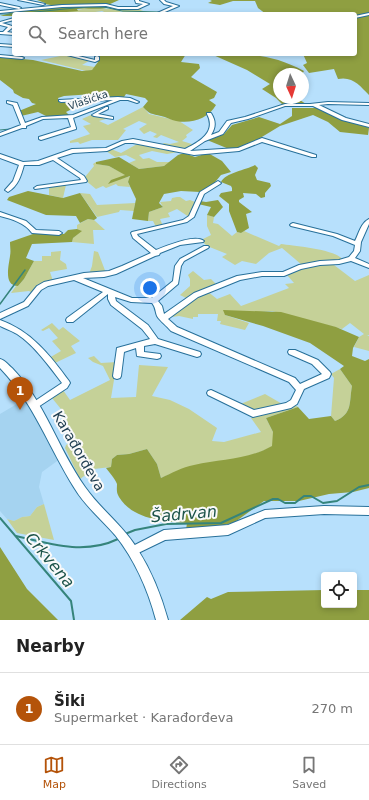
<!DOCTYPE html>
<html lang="en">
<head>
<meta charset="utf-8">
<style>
	:root { --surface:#fff; --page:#f6f6f6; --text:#222; --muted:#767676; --line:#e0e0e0; --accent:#b45309 }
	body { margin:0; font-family:"DejaVu Sans",sans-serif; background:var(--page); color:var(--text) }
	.controls { position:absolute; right:12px; bottom:12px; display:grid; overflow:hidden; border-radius:4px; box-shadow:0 2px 6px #0003 }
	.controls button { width:36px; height:36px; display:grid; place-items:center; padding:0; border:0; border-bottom:1px solid var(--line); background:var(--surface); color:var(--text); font:20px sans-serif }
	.compass { position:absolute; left:273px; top:68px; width:36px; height:36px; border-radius:50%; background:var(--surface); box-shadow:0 2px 6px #0003; rotate:176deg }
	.you { position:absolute; left:150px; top:288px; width:14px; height:14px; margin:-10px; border:3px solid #fff; border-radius:50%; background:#1a73e8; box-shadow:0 0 0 6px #1a73e833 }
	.badge { display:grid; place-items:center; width:26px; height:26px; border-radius:50%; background:var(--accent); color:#fff; font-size:13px; font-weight:700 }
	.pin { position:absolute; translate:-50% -33px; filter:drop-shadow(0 1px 2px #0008) }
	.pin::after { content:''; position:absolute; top:21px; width:14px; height:12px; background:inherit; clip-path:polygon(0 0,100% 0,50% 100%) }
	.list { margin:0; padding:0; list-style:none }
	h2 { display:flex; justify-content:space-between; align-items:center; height:52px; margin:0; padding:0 16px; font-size:17px }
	h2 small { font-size:13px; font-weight:400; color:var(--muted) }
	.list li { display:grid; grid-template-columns:26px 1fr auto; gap:12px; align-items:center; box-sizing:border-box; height:72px; padding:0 16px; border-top:1px solid var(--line) }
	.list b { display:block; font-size:15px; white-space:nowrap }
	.list p { margin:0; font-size:13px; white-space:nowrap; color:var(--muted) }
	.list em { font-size:13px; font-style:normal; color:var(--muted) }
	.icon { flex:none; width:22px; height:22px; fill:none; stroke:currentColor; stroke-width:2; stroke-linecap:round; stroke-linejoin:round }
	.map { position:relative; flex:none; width:369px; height:620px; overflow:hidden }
	.search { position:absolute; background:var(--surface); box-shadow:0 2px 6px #0003; left:12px; right:12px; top:12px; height:44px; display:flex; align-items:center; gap:10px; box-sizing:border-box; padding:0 14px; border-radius:4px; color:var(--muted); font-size:15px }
	.sheet { height:124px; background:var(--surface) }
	nav { display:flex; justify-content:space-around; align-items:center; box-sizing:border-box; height:56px; border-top:1px solid var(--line); background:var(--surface); font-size:11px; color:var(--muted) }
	nav a { display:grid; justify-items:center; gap:2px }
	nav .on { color:var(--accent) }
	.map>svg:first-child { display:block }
</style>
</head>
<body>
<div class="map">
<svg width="369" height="620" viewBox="0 0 369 620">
	<rect width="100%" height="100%" fill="#b7e0fc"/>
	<!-- built -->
	<path fill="#a5d3f0" d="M27,398L60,459L42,472L39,487L44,504L37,507L30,516L22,517L14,521L7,519L0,511V414Z"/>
	<!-- green -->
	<g fill="#c5d198">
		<path d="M105,6L140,8L142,9L140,10L150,13H160L128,14L121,11L118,14H109L102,11L82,14H56L53,12L72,11L88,8L116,9Z"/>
		<path d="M65,55L89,61L82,65L95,67L92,70L86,71L41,60Z"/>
		<path d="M143,107L149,114L179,121L193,130L186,135L187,137L182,141L195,145L183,150L161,146L164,143L170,144L179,142L161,135L157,138L153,137L157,134L150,131L144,134L139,129L147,124L139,121L123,129L126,130L118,140H92L80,144L78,142L70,143V141L90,134L83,126L91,124L82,119L93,114L95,116L109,118L99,121L108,125Z"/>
		<path d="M139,143L178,152L167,154L152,151L139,155L143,159L149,158L157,162H170L164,166L139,169L129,163L136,160L126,155L115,157L106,151L111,149L121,153Z"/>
		<path d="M96,162L97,164L109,166L126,175L109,182L131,176L128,182L130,187L118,186L116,184L106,188L103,186L96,189L85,180V177L94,166L93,164Z"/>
		<path d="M66,185L63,198L49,195V186Z"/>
		<path d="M80,193L90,194L97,205L135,203L134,211L120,210L119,212L97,217Z"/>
		<path d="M177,197H180L186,201L190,200L195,202L189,217L177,209L168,213L170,217L160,219L163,226L156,227L153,221H148L149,212L163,207L160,202L171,201L172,198Z"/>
		<path d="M207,215L214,217L213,223L218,224L232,236L237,232L241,233L244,231L279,246L281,244C294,246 336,249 343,260L302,265L282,248L269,253L256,264L242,261L235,265L222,257L227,254L207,246L201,240L211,235L207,226Z"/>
		<path d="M88,219L94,220L105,230H93L94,244L72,242L73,238L81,231L77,229V225Z"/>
		<path d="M61,251L60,260L66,264L67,269L50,272L53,281L34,294L29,291L11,293L16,286H18L24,279L34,261H42V256H51V252Z"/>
		<path d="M94,251L98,252L106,273L89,274L92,266Z"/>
		<path d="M322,264L334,265L355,281L369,275V335H367L369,336V351L354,347L359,337L364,334L350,323L342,329L272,311L225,315L249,323L245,330L220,324L221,321H217L218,314H198V317H193V319L179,316L172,317L180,308L207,291L217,299L230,294L241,306L289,288L285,284L294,283L287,275L297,269Z"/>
		<path d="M193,271L204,280L211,279L216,284L188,299L180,295L190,286V279L188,275Z"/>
		<path d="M52,323L59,330L63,327L80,341L71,346L76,353L55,363L49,358L61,351L52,341L58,338L49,328L43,331L41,330Z"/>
		<path d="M94,356L101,363L117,362L111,398L136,397L139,365L168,367L152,396L170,400L189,409L217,428L212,441L224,442L261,432L251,418L295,405L298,407L266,418L273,432V446C238,465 197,461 161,478L157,464L147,449L129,454L117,455L112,459L111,467L94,469L80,479L65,448L66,445L72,441L65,414L52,398L63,390L70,400L110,380L103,366L93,362L88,358Z"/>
		<path d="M340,369L352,386C349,402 353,414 335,421L331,416L334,378L331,374Z"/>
		<path d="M265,394L284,405L254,411L238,405Z"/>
		<path d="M44,504L54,540L17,533L7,519L14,521L22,517L30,516L37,507Z"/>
	</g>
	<!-- forest -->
	<g fill="#8f9f41">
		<path d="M37,0H119L108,5L56,6L45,4V3Z"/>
		<path d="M210,0H369V95C360,86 353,76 338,79L334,69L309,73L303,65L307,63L303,54H355V14H266L258,8L255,1H233L220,5L208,3L212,1Z"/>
		<path d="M60,7H109C99,11 88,7 77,9L78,11L44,14H14V16H0L17,11Z"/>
		<path d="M98,54H186L181,62L199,64L200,68L191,77L217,92L214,98L209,100L216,105C208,119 191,124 176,121C171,120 166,117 161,116C152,114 149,114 143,107L148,101L145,98L126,94L124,97H94L93,94L64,96L58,98L60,103L78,99L80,105L66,112L70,116H46L38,112L21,116L19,111L36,104L32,103L29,99L23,98L14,93L13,90L0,80V57L33,60L82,71L92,70L98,62Z"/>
		<path d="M211,54C247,54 271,53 304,71L302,74H279V98H297L306,104L283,105L276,98L262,89L270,84L247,70Z"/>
		<path d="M292,108H318L338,116L345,121L367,127L369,128L368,135L340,132L328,122L313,115L280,126L247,146L239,149H229L207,140L224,134L232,125L259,117L280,124L292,116Z"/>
		<path d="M184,153L195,157L208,153L222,161L231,172L221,175L211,187L200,192L181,191L164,194L159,203L163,207L149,212L148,221L132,219L136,199L128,182L130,176L108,184L111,180L125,175L109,166L96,164V162L119,157L139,169L164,166L178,155Z"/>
		<path d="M255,165L258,168L255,175L257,180L270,183L271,186L265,193V197L261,198L256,194L243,193L244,197L239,200V202L252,212L246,214L249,228L241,233L237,232L229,211V204L219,196L221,193L232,191V188L231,186L221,182C225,173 246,170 255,165Z"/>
		<path d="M28,191L63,198L80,193L97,218L94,220L88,219L80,223L76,216L46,215L7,200L9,197Z"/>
		<path d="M218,200L223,207L214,217L207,215L211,207L198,204L200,201L206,202Z"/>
		<path d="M77,229L82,231L73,238L72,242L32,244L26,258L34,261L24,279L18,286C3,286 9,265 10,256C11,251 10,247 10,242L33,234H64L68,230Z"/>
		<path d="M223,310L281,312L336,327L359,337L353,348L352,356L365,361L369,359V488L353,492L329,494L299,501H264L235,522L217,527L186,530L187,523C164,522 132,519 119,497C116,492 117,489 117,484C115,479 110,473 106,468L111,467L112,459L117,455L129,454L147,449L157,464L161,478C172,473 182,467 194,465C221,459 247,460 272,446L273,432L266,418L298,407L309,419L331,416L335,421C353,414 349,402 352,386L340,369L344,366L310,343L263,326L225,315Z"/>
		<path d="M0,525V547L27,589L58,620H0Z"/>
		<path d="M324,590V605H354V590H369V620H180L207,597L211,599L228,592Z"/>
	</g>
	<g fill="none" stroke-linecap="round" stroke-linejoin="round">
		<!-- stream-far2 -->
		<g stroke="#35847b" stroke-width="1">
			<path d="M163,12L173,14"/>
			<path d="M0,14H14"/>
			<path d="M16,14L84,7H104L122,11L159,12"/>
			<path d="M0,130L10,129"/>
		</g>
		<!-- stream-far1 -->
		<path stroke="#35847b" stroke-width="1.5" d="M0,304L25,270"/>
		<!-- stream -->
		<g stroke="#35847b" stroke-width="2">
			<path d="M0,518L71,601L74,620"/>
			<path d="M125,534L135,530L166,524L221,523L273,499H278L285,503H295L304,496H311L323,503L337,501L359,487L369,485"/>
			<path d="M16,536C50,544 85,555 118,539"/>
		</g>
		<!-- minor casing -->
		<g stroke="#27709a" stroke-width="2">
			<g id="minor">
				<path d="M18,0H26L45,4L43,5Z"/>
				<path d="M135,0H139V1L149,4L138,9H118L106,6L62,7L0,13V11L62,5L106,4L118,7H137L143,4L136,3Z"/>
				<path d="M160,0H164L166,2L179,6L160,14H155L173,6L164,4Z"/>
				<path d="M0,3L19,7L21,8L19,9L0,5Z"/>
				<path d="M369,13V15L355,18V16Z"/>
				<path d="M14,18V20L2,23L12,26V28L7,32L14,33V35L0,34V32H3L8,27L0,25V22Z"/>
				<path d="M0,44L14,45V47L0,46Z"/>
				<path d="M63,54H70L95,60V57L97,56L99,57V60L95,62Z"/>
				<path d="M0,55L22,57L24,58L22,59L0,57Z"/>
				<path d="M118,97L130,98L139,102L137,103L128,100H120L73,118L76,128V129L41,140L39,139V137L71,127L68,118L43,119L26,126V128H22L0,136V133L21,125L13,105L7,103V101L17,103L25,123L42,117L73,115L113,100L61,102L59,101V100Z"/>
				<path d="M328,102L369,103V105L328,104L319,105L346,118L369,124V127L342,120L313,106H285L248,119L231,123L223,134L205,141L190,151L238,148L262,138L316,155V157H312L262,142L239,151L194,155L133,143H125L107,151L73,153L57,158L84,176L87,181L86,182L35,189L34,188L37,186L81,180L80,178L53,160L39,165H24C21,176 18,186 8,192L5,190L13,181L19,165L0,158V154L23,162L38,161L72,149L106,148L122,141L133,139L185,149C199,142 217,132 207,114V113H211C216,121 216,127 211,135L219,132L227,121L245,117L285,104H310Z"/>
				<path d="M106,107H108V109L98,114L113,117V119L94,116L92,115Z"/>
				<path d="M218,181L221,183L220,184L204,194L194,217L187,222L137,234L138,236L156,250C167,246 194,234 204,241L203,242L180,245L160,253L159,255L155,256L116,274L104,277L83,278L132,298H152L173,281L175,266L180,259L204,246H208L209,247L208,248L184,261L181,266L178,284L158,301L162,306L164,314L194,293L237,276L262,272H283L299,265L320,261L339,260L349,257L354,251L355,245L333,236L291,226L290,225L291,224L293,223L337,234L355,241C359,233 361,223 369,219V224L361,242L360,251L355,258L369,264V268L351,261L339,264L320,265L301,269L284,276H262L240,280L198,297L168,319L177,327L295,378L300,384L322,374L312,364L289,354L288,352L289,350H295L318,360L330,372L331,374L329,378L304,389L297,404L291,408L253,417L208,395L207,393L208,391L211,390L254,410L286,403L291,400L296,390L289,382L171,331C167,326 160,321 157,316C155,311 156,308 152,303L131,302L115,297L116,301L148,325L158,339L200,352L201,354L200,356L197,357L155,344L144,346V352L160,354L161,356L160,358L157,359L137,356L136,348L124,352L121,376L120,378L117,379L114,378L113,376L117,348L150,339L142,329L111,305L108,299V294L73,322H67L66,320L67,318L103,292L74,280L48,286L41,290L28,306L0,319V313L24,302L37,286L44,282L84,273L109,271L122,266L151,253L133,238L131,233L132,232L183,220L189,216L200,192Z"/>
				<path d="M0,212L26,221L36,230L59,231L62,233L59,235L32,233C25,223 12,219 0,216Z"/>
				<path d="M0,320C31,331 50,355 69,381L70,383L67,388L38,407L35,408L32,407L31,405L32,403L62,383C49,366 35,346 17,334C12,331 6,329 0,326Z"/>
				<path d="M324,506L369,507V515L324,514L265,518L228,535L165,540L132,556L129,554L127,551L129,548L164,530L228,525L265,510Z"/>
			</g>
		</g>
		<!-- major casing -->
		<g stroke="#27709a" stroke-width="2">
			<path id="major" d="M0,359C5,360 8,365 12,368C45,402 58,449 85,487C101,510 124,526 138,550C152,572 161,595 168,620H156C148,590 135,560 115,535C102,520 86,507 75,489C49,448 34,403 0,368Z"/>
		</g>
		<!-- minor -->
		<use href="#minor" fill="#fff" fill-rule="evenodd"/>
		<!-- major -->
		<use href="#major" fill="#fff" fill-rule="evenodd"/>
	</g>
	<g text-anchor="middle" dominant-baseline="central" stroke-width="4" stroke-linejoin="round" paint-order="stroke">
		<!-- far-street labels -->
		<g font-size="10" fill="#213f52" stroke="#fafafa">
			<text transform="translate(88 100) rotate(-19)">Vlašićka</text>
		</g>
		<!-- near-street labels -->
		<g font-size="14" fill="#213f52" stroke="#fafafa">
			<text transform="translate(79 451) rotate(60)">Karađorđeva</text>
		</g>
		<!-- near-water labels -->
		<g font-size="16" font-style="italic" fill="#1c5349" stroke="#fafafa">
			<text transform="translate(184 514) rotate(-5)">Šadrvan</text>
			<text transform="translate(50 560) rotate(50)">Crkvena</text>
		</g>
	</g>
</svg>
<div class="controls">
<button><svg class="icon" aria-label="locate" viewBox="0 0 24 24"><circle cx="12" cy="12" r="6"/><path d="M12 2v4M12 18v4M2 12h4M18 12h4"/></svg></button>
</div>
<svg class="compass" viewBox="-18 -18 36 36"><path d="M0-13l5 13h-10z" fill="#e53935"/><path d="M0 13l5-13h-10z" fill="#767676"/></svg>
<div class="you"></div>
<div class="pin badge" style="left:20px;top:410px">1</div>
<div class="search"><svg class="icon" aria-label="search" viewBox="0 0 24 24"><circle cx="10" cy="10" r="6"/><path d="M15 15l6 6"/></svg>Search here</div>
</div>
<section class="sheet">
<h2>Nearby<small></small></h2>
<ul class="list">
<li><span class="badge">1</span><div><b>Šiki</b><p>Supermarket · Karađorđeva</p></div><em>270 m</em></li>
</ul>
</section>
<nav>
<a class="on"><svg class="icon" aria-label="map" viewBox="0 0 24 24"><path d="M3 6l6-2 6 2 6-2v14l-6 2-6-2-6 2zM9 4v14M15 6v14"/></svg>Map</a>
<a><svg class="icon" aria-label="directions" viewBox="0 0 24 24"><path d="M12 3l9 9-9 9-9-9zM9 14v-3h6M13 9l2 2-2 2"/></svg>Directions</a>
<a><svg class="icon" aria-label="saved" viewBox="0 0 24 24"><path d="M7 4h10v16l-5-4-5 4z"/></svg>Saved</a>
</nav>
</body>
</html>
